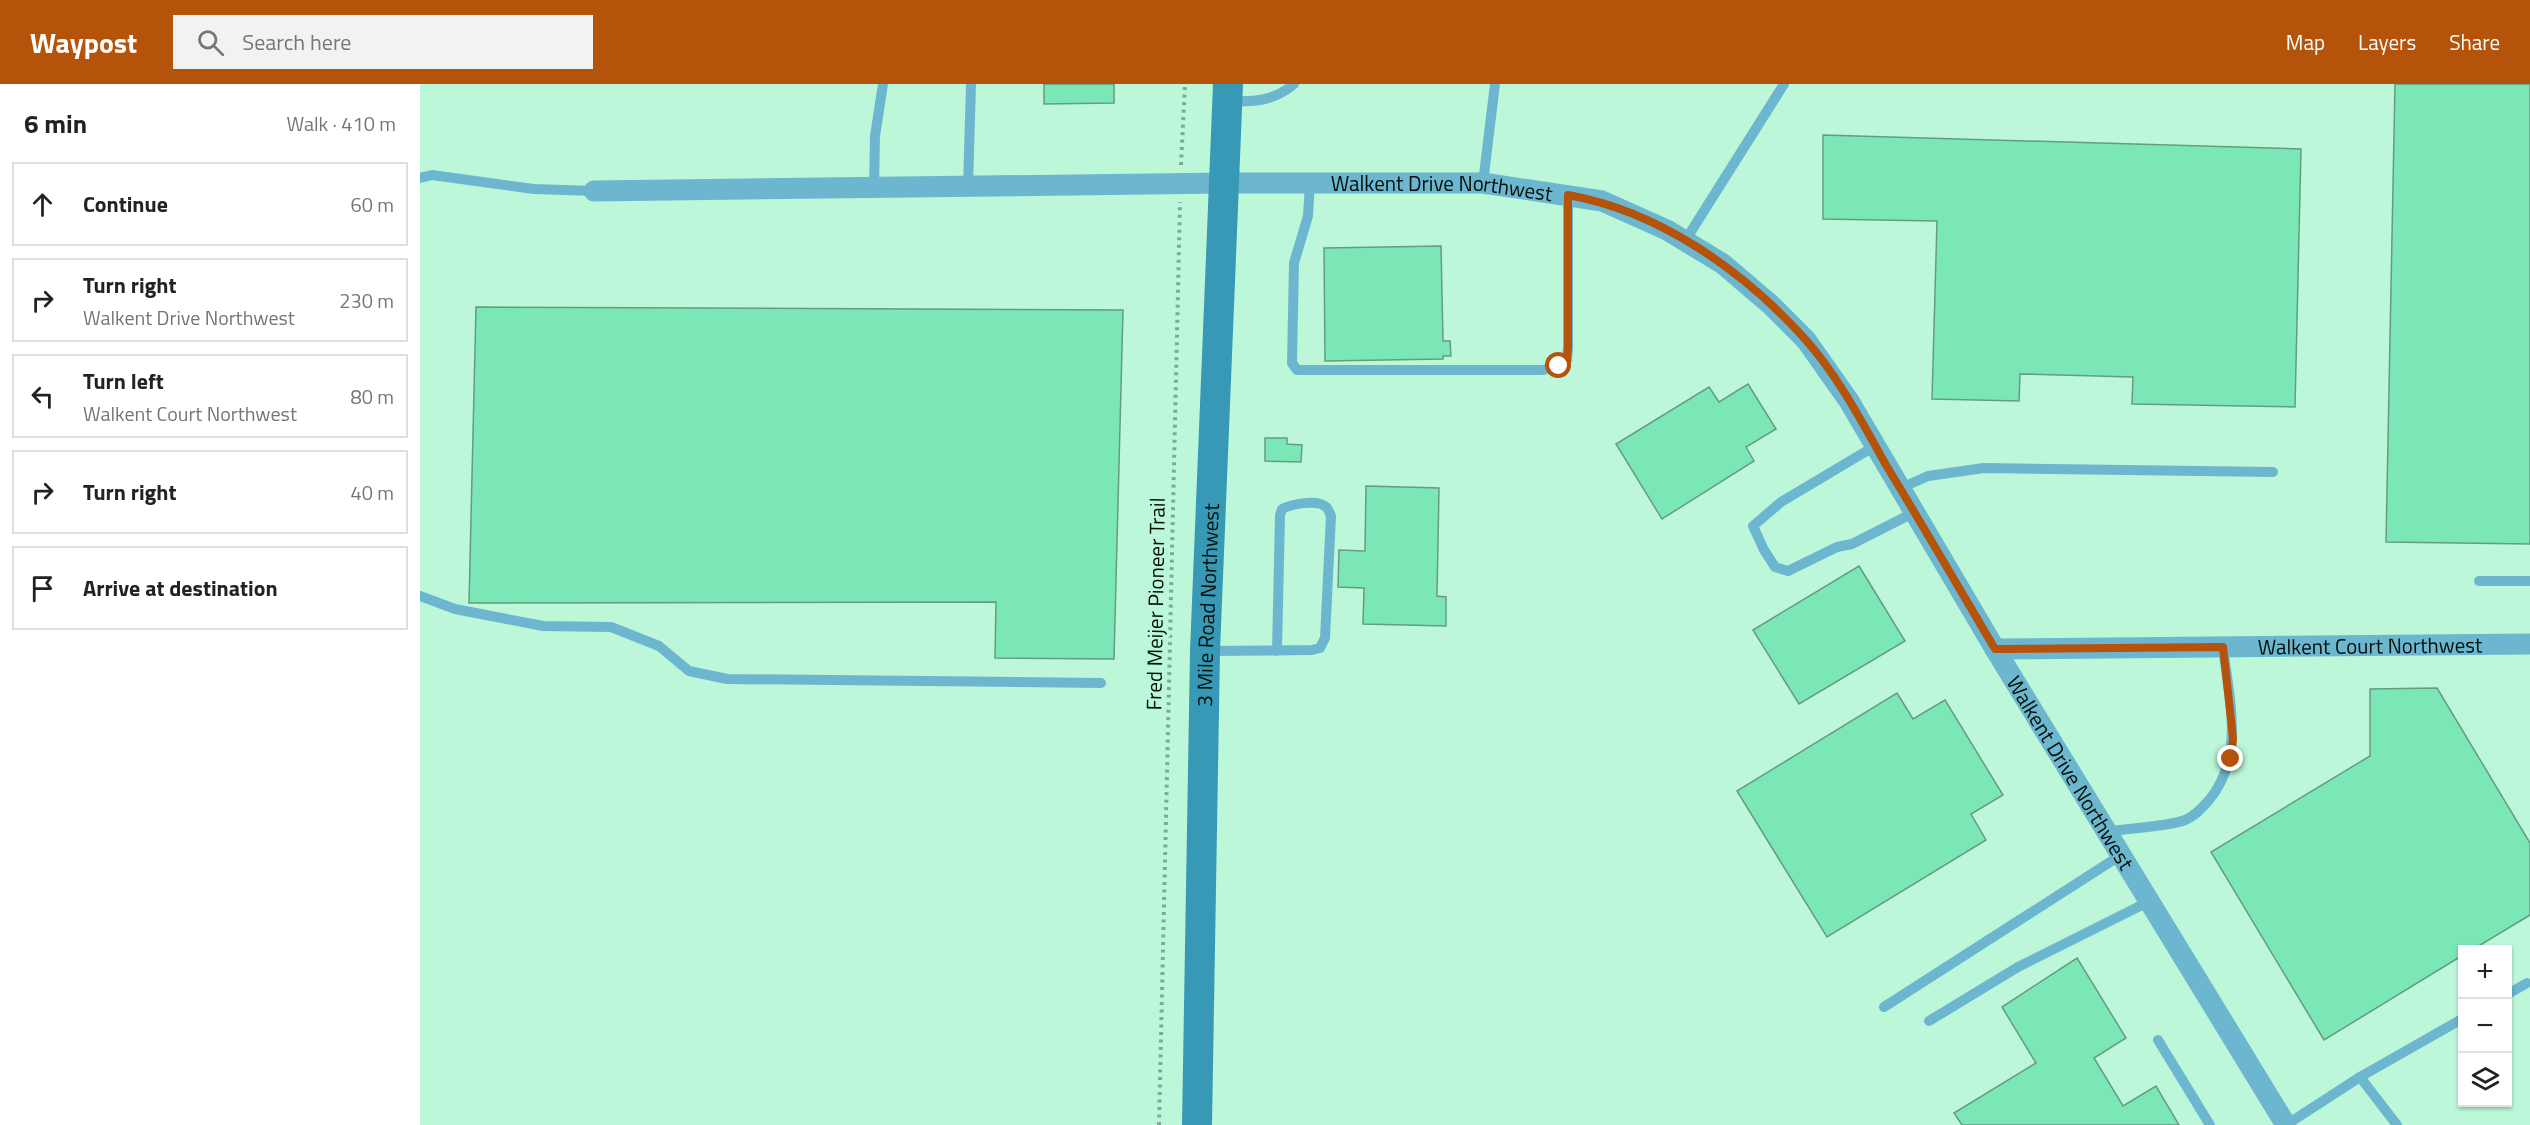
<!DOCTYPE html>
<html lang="en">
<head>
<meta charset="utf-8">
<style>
	:root { --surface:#fff; --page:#f2f2f2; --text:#222; --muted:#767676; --line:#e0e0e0; --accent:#b45309 }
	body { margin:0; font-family:"Titillium Web",sans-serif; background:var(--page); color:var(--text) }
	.controls { position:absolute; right:18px; bottom:18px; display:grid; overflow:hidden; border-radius:0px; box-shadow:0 2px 4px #0004 }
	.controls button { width:54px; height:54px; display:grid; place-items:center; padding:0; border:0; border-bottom:2px solid var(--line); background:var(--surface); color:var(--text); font:30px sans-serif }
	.stop { position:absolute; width:18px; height:18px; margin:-14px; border:4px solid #b45309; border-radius:50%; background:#fff }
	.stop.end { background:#b45309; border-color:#fff; box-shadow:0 2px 6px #0008 }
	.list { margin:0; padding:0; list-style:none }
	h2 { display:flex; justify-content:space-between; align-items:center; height:78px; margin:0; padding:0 24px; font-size:26px }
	h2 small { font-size:20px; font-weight:400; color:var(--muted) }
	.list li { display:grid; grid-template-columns:39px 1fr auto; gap:18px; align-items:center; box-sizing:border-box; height:84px; margin:0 12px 12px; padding:0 12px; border:2px solid var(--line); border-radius:0px }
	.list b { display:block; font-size:22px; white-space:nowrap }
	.list p { margin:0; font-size:20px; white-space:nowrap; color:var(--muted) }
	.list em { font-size:20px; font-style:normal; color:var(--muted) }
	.icon { flex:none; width:33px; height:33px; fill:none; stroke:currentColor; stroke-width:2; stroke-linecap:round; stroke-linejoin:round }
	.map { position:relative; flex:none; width:2110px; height:1041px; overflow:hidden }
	header { display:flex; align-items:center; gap:36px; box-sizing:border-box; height:84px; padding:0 30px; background:var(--accent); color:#fff }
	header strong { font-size:28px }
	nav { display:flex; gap:33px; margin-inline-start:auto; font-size:21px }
	.search { width:420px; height:54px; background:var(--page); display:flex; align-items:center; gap:15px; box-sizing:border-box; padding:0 21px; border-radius:0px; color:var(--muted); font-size:22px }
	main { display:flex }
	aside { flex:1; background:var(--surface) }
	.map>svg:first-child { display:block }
</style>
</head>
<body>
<header>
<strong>Waypost</strong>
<div class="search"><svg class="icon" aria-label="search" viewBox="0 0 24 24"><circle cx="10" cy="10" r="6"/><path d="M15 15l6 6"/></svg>Search here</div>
<nav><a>Map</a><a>Layers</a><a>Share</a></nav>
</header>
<main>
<aside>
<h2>6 min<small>Walk · 410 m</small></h2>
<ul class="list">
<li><svg class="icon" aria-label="ahead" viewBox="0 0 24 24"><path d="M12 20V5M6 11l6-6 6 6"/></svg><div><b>Continue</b></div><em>60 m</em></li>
<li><svg class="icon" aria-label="right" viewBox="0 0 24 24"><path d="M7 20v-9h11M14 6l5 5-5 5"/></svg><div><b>Turn right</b><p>Walkent Drive Northwest</p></div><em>230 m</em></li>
<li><svg class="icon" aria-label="left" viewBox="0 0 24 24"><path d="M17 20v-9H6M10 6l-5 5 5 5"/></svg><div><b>Turn left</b><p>Walkent Court Northwest</p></div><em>80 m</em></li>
<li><svg class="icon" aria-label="right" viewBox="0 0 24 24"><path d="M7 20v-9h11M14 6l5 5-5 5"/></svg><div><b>Turn right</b></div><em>40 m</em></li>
<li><svg class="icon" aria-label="arrive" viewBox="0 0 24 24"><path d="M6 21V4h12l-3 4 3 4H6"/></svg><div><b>Arrive at destination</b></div></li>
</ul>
</aside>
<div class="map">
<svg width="2110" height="1041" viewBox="0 0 2110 1041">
	<rect width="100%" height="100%" fill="#bdf7da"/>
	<!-- building -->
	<g fill="#7ce7b6" stroke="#659c81" stroke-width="1.5">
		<path d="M624,0H694V19L624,20Z"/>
		<path d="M1975,0H2110V460L1966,458Z"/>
		<path d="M1403,51L1881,65L1875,323L1712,320L1713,293L1600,290L1599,317L1512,315L1517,137L1403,135Z"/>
		<path d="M1021,162L1023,257H1030L1031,272H1023V275L905,277L904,164Z"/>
		<path d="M56,223L703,226L694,575L575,574L576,518L49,519Z"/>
		<path d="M1328,300L1356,345L1326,363L1334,377L1242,435L1196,360L1289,303L1299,318Z"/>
		<path d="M845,354H867V360L882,361L881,378L845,377Z"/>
		<path d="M946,402L1019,404L1017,512L1026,513V542L943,540L944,504L918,503L919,466L945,467Z"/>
		<path d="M1439,482L1485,557L1379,620L1333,546Z"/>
		<path d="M2017,604L2110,759V831L2052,866H2043V871L1904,956L1791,768L1950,672V605Z"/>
		<path d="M1477,609L1493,635L1525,616L1583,711L1551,730L1566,756L1407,853L1317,707Z"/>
		<path d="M1657,874L1706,954L1674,974L1703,1022L1736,1002L1759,1041H1542L1534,1029L1616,979L1582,923Z"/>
	</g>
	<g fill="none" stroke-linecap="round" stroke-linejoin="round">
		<!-- path -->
		<g stroke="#7eaa94" stroke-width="4" stroke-dasharray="3 4.5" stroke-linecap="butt">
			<path d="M761,81L765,0"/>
			<path d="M739,1041L760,118"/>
		</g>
		<!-- lane -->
		<g stroke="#6db6cf" stroke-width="10">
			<path d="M810,17C835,18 854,17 874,0"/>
			<path d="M0,94L12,91L114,105L174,107"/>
			<path d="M890,99L888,132L874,179L872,279L877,286H1123L1139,282L1147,276L1148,263V111"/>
			<path d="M1063,99L1075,0"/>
			<path d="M548,103L551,0"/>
			<path d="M454,104L455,52L463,0"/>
			<path d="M1265,157L1364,0"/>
			<path d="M1455,362L1361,418L1333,442L1344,466L1355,483L1368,487L1417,463L1432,460L1495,428"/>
			<path d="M1481,404L1508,392L1564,384L1853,388"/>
			<path d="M2059,497H2110"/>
			<path d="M0,512L35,525L123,542L191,543L239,562L269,587L307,595L681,599"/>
			<path d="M788,567L892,566L900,564L905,554L911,432C910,430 908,424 906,423C898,415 871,420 862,425L860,431L857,567"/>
			<path d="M1687,748C1708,744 1747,743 1765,736C1775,732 1783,723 1790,715C1825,671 1809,615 1803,563"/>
			<path d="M2088,910L2107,899"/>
			<path d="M1464,923L1701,771"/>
			<path d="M1509,937L1598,883L1730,817"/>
			<path d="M1738,956L1790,1041"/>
			<path d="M1940,993L2042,935"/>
			<path d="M1866,1041L1940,993L1977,1041"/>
		</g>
		<!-- street -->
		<g stroke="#6db6cf" stroke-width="21">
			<path id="s1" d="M174,107L805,99H1063L1182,117L1247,146L1303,180L1351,221L1386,256L1429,317L1575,565L1866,1041"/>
			<path id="s2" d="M1575,565L2110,560"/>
		</g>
		<!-- secondary -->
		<path stroke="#3899b7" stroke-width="30" id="s3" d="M777,1041L785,567L808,0"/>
	</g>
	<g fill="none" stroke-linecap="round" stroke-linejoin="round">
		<!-- route -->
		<path stroke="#b45309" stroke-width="8" d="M1139,282L1147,276L1148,263V111C1239,127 1324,187 1385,255C1418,292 1442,338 1466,381C1503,442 1539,504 1575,565L1803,563L1813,654L1811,675"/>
	</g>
	<g text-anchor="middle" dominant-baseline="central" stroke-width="6" stroke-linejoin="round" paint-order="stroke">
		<!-- street labels -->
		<g font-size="21" fill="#001108" stroke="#bdf7da">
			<text stroke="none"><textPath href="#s1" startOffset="848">Walkent Drive Northwest</textPath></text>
			<text transform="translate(735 520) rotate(-89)">Fred Meijer Pioneer Trail</text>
			<text stroke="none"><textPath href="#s3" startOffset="520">3 Mile Road Northwest</textPath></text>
			<text stroke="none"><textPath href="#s2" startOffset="375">Walkent Court Northwest</textPath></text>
			<text stroke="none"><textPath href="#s1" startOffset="1766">Walkent Drive Northwest</textPath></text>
		</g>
	</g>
</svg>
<div class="controls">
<button>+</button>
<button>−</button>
<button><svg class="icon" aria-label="layers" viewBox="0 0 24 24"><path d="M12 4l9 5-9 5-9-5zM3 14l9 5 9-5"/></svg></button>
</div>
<div class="stop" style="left:1139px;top:282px"></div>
<div class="stop end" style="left:1811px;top:675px"></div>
</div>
</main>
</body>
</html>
